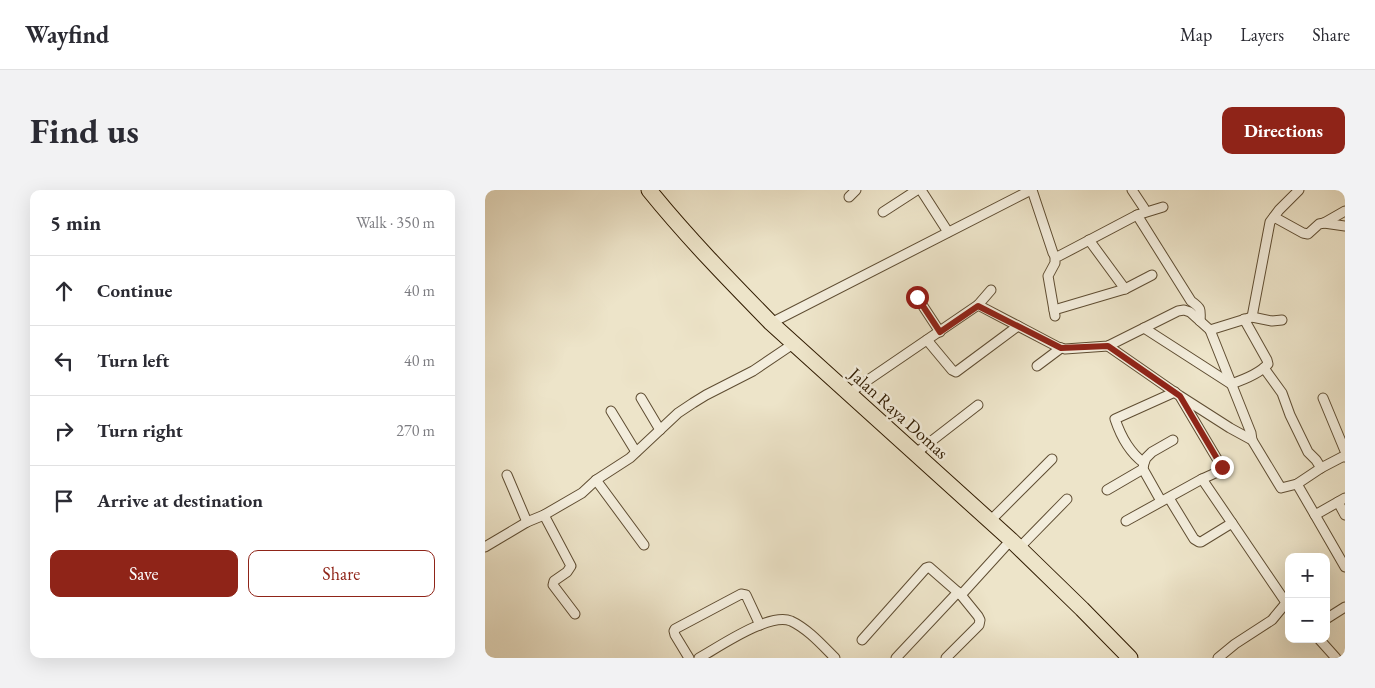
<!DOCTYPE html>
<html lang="en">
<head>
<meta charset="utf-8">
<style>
	:root { --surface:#fff; --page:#f2f2f3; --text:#2b2b33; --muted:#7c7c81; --line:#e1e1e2; --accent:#8f2418 }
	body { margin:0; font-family:"EB Garamond",serif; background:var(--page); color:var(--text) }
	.controls { position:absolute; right:15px; bottom:15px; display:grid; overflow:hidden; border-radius:10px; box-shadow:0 5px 20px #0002 }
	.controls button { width:45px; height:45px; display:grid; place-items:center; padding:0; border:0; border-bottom:1px solid var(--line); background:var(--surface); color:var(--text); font:25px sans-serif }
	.stop { position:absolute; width:15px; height:15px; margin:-11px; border:4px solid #8f2418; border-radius:50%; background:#fff }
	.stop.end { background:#8f2418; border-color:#fff; box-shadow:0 1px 5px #0008 }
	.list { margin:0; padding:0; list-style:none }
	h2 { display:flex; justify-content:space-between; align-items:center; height:65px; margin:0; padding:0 20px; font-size:21px }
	h2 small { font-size:16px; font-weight:400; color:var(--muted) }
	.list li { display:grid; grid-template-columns:32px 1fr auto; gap:15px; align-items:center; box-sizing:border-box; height:70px; padding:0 20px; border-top:1px solid var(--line) }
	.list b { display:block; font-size:19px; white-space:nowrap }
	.list em { font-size:16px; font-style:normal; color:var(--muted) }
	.actions { display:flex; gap:10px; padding:15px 20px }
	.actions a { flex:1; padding:11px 0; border:1px solid var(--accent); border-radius:10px; text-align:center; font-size:18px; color:var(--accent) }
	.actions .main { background:var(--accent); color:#fff }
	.icon { flex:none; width:28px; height:28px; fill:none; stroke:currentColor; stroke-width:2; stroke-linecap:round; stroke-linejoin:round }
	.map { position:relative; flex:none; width:860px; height:468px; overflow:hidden; border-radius:10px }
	header { display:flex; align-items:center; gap:30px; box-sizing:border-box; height:70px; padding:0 25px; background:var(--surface); border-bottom:1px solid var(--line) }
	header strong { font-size:24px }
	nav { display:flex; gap:28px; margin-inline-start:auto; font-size:18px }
	.intro { display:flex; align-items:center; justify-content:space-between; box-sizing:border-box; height:120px; padding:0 30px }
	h1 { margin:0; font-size:35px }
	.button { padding:12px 22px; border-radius:10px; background:var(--accent); color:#fff; font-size:18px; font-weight:700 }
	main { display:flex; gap:30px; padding:0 30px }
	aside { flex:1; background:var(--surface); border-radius:10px; box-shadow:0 5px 20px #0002 }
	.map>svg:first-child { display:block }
</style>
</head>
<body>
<header>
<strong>Wayfind</strong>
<nav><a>Map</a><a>Layers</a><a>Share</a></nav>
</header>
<div class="intro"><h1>Find us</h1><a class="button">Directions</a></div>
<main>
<aside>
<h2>5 min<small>Walk · 350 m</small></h2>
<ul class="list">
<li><svg class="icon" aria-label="ahead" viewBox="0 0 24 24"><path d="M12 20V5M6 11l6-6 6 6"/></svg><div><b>Continue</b></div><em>40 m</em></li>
<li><svg class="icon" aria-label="left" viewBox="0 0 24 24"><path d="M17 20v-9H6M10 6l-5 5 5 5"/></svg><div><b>Turn left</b></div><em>40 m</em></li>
<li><svg class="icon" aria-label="right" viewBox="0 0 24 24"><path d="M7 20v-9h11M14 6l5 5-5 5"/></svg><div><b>Turn right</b></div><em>270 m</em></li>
<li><svg class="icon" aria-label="arrive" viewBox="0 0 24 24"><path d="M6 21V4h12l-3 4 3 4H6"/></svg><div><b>Arrive at destination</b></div></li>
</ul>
<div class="actions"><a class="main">Save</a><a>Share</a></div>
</aside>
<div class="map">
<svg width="860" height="468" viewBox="0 0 860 468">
	<rect width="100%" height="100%" fill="#ede4c9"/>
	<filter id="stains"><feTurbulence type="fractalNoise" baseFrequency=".004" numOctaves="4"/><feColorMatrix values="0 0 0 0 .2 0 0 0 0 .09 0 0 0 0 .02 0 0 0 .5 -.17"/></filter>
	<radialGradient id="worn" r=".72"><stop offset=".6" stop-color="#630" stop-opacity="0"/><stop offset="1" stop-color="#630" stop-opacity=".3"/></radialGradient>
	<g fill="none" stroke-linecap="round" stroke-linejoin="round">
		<!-- minor casing -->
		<g stroke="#5f4d32" stroke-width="11">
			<g id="minor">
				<path d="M436,0L463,42"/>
				<path d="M547,0L568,63L570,66H574L652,25L678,17"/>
				<path d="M647,0L659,18L660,22"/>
				<path d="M364,7L371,0"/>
				<path d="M398,22L432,0"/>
				<path d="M652,25L706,111C716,118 716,119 715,131"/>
				<path d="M789,27L818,43L823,44L834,34L839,33L860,36"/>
				<path d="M839,33L860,21"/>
				<path d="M604,50L640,99"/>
				<path d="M432,107L455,142"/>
				<path d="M493,115L506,100"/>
				<path d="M569,120L640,99L667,85"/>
				<path d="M570,126L563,86L570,73V66"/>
				<path d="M767,127L785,32L794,20L814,0"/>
				<path d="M286,133L546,0"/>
				<path d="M659,138L746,194C758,190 774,184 783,174L782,170L759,129"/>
				<path d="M725,140L767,127L787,131L797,130"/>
				<path d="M442,150L467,180L471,182L533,136"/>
				<path d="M623,156L695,206L745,238L767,250L796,298L812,294L836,278L857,267H860"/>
				<path d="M552,176L576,158"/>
				<path d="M779,178L797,203L805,225L823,262L831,270L836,278"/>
				<path d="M364,203L493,115L573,157L580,159L623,156L693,121L699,120L705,122L725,140L766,243L767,250"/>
				<path d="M156,208L175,240"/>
				<path d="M838,208L860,261"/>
				<path d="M126,221L151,262"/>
				<path d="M431,263L493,215"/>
				<path d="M659,273C644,262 636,247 630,229L690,202"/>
				<path d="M22,285L42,332"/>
				<path d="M717,289L747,333"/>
				<path d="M111,290L159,355"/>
				<path d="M812,294L830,325L860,308"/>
				<path d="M622,300L658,279"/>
				<path d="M684,308L709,349L714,352H716L747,333L804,417"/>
				<path d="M676,311L658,279L659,273L661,268L667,262L688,250"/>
				<path d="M853,312L860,325"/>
				<path d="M59,325L86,376L82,382L69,391L68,395L90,424"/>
				<path d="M830,325L860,377"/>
				<path d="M505,331L567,269"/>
				<path d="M641,331L717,289L737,280L738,279L696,208"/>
				<path d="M0,357L42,332L59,325L97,303L111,290L145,268L193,223L208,213L221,205L268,181L308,154"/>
				<path d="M534,358L582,309"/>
				<path d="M476,405L526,350"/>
				<path d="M841,429L860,417"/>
				<path d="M834,449L851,468"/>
				<path d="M377,450L441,378L444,377L476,405L493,426L495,430L494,435L461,468"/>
				<path d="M204,468L190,445L189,441L190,439L256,404L261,405L275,435"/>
				<path d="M214,468C234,457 284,422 306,431C323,439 337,455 350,468"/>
				<path d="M411,468L473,402"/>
				<path d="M733,468L750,454L787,430L801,413"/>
			</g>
		</g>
		<!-- trunk casing -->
		<g stroke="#301b00" stroke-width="17">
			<path id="trunk" d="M164,0C202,47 244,90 286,133L526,350L597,419L645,468"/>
		</g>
		<!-- minor -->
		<use href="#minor" stroke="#f3eddc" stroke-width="9"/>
		<!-- trunk -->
		<use href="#trunk" stroke="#ede4c9" stroke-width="15"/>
	</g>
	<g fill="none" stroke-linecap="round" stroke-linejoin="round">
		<!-- route -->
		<path stroke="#8f2418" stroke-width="6" d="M432,107L455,142L493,116L576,158L623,156L695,206L737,277"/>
	</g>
	<g text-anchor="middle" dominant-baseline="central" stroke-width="5" stroke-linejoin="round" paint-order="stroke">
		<!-- street labels -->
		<g font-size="18" fill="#301b00" stroke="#f3eddc">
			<text transform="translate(414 223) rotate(42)">Jalan Raya Domas</text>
		</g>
	</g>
	<rect width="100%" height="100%" filter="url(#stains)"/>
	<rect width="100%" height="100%" fill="url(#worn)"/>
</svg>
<div class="controls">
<button>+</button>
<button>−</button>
</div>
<div class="stop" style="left:432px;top:107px"></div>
<div class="stop end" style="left:737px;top:277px"></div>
</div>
</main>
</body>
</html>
